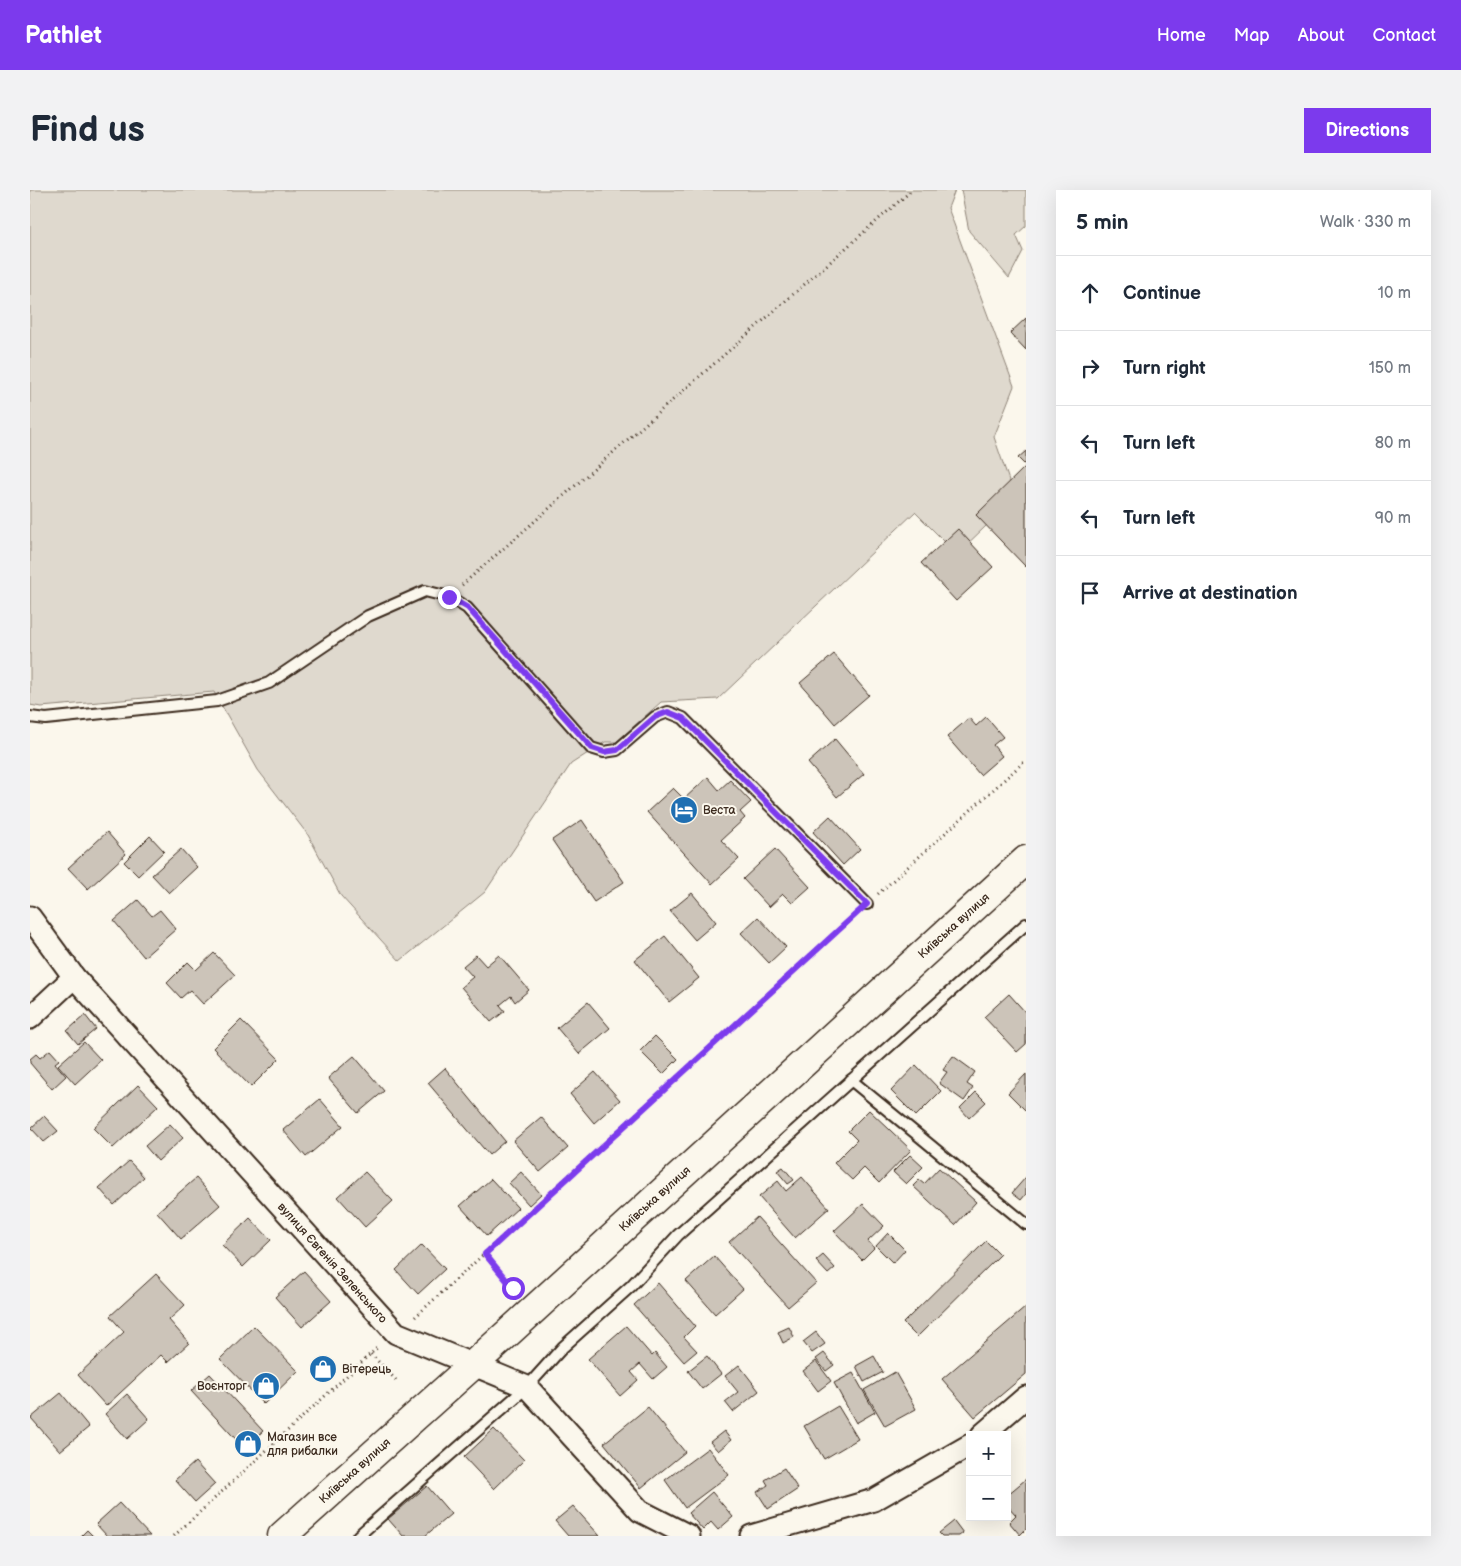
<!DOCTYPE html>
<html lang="en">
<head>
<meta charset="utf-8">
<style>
	:root { --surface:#fff; --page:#f2f2f3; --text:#1f2937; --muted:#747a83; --line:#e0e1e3; --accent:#7c3aed }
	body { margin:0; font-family:"Balsamiq Sans",sans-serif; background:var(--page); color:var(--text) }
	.controls { position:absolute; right:15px; bottom:15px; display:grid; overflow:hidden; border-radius:0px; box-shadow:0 5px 20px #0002 }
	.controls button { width:45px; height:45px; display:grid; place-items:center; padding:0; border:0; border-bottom:1px solid var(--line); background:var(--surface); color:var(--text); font:25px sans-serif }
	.stop { position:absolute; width:15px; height:15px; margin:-11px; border:4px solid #7c3aed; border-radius:50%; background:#fff }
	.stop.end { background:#7c3aed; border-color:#fff; box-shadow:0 1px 5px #0008 }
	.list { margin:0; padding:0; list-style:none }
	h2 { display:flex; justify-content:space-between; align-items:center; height:65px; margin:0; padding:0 20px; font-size:21px }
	h2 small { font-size:16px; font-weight:400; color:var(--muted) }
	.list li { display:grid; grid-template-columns:32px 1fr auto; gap:15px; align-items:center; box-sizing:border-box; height:75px; padding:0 20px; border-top:1px solid var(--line) }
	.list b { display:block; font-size:19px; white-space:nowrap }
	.list em { font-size:16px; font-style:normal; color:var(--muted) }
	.icon { flex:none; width:28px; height:28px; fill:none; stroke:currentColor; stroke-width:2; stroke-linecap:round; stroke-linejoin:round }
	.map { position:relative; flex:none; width:996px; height:1346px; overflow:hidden; border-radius:0px }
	header { display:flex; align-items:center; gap:30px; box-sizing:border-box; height:70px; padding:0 25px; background:var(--accent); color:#fff }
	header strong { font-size:24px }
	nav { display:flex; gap:28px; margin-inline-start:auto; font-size:18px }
	.intro { display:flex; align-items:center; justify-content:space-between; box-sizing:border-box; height:120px; padding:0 30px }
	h1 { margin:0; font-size:35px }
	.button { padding:12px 22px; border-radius:0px; background:var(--accent); color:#fff; font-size:18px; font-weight:700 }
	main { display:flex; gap:30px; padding:0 30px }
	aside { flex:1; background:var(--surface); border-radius:0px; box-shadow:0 5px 20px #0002 }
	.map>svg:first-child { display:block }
</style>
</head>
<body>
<header>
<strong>Pathlet</strong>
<nav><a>Home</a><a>Map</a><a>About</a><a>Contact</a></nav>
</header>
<div class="intro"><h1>Find us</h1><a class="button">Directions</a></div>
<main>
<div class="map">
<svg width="996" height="1346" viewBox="0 0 996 1346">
	<rect width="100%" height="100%" fill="#fbf7ec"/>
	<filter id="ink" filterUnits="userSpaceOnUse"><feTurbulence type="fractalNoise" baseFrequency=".02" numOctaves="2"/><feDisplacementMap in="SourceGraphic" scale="10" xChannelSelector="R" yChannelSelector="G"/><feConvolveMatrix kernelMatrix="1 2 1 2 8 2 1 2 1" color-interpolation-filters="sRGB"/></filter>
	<g filter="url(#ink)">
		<!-- green -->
		<g fill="#dfd9ce" stroke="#8d8276">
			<path d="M0,0H925L918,18L984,196L964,247L985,308L927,364L885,322L688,509L631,512L586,552H575L541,574L455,702L370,771L311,706L278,645L228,580L184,502L11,517L0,515Z"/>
			<path d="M931,0H996V36L986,45L993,61L979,88L939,41Z"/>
		</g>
		<!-- building -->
		<g fill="#ccc4b9" stroke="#3b2a1e">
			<path d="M996,128V160L980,143Z"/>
			<path d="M996,261V276L988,268Z"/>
			<path d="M996,276V377L946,325Z"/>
			<path d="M928,339L963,377L926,411L891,373Z"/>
			<path d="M804,464L839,505L805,534L770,493Z"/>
			<path d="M956,527L973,547L963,555L972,566L950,585L917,547L939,528L946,536Z"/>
			<path d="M805,549L834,584L807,607L778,573Z"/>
			<path d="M678,587L689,600L700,590L721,612L710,622L715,628L691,650L709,669L682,694L617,622L643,598L654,609Z"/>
			<path d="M800,626L830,659L813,675L783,642Z"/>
			<path d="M552,630L594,692L564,712L522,650Z"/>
			<path d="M77,642L96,664L58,699L38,678Z"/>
			<path d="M120,646L134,661L108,686L94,672Z"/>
			<path d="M151,659L167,677L139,703L122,685Z"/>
			<path d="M745,659L780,697L762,713L753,704L739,717L713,689Z"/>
			<path d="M662,703L686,732L665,750L640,721Z"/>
			<path d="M108,710L122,726L130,720L146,739L114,767L84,731Z"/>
			<path d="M728,727L756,757L739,773L711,743Z"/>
			<path d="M635,746L669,788L639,812L605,770Z"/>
			<path d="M184,763L205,785L173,814L160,800L151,808L137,793L158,772L166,780Z"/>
			<path d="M446,765L456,776L469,765L499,800L485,812L481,806L470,815L475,821L461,832L431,797L443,787L433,776Z"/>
			<path d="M979,804L996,823V854L987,862L954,827Z"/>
			<path d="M558,812L580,838L549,864L527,838Z"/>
			<path d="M55,825L66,839L48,854L37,841Z"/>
			<path d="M211,830L249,869L221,897L183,858Z"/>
			<path d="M625,846L648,869L633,884L610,861Z"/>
			<path d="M54,852L71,870L45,894L28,875Z"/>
			<path d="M20,860L29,870L25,873L36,886L22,899L0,873V869L6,864L10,868Z"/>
			<path d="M324,866L354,901L328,923L298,888Z"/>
			<path d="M923,866L945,882L937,894L943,898L934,911L909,893L917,882L913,880Z"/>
			<path d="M886,875L911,901L886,926L861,901Z"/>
			<path d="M415,878L475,951L459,965L398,893Z"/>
			<path d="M565,882L590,910L564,933L540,904Z"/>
			<path d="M996,884V921L978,903Z"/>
			<path d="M108,895L128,916L83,958L63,938Z"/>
			<path d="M946,902L956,912L939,928L930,918Z"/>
			<path d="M290,909L313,936L276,967L253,940Z"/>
			<path d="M839,920L881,960L849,993L834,978L822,990L804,973L827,950L818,941Z"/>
			<path d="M14,926L28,941L14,952L1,938Z"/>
			<path d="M511,927L538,958L510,982L483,951Z"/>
			<path d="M140,934L153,948L128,971L115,956Z"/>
			<path d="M880,965L893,977L876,994L863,982Z"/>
			<path d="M99,971L114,987L84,1015L69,998Z"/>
			<path d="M753,977L764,990L758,994L747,981Z"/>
			<path d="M909,978L946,1012L925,1035L883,996L889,990L894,994Z"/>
			<path d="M335,982L363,1011L335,1037L308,1007Z"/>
			<path d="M491,982L511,1004L499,1015L479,993Z"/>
			<path d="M772,987L799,1018L765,1048L729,1007L748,991L756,1001Z"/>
			<path d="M996,987V1004L991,1010L982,1003Z"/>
			<path d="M166,988L190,1015L151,1049L127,1022Z"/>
			<path d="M461,989L488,1018L457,1046L430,1016Z"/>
			<path d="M833,1014L854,1036L838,1051L844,1058L832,1070L804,1041Z"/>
			<path d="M727,1027L786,1093L758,1117L699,1052Z"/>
			<path d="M220,1028L241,1050L213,1077L192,1055Z"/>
			<path d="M858,1043L875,1060L863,1073L846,1056Z"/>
			<path d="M956,1051L970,1065L887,1147L873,1133Z"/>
			<path d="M392,1055L415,1079L388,1104L366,1080Z"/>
			<path d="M793,1065L805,1078L798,1084L786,1071Z"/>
			<path d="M684,1066L713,1099L685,1124L656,1091Z"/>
			<path d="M274,1081L301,1111L272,1137L245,1107Z"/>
			<path d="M126,1084L155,1115L139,1130L159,1153L138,1172L131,1165L76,1216L48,1185L94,1142L80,1126Z"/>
			<path d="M628,1093L665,1136L654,1147L667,1161L654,1172L604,1115Z"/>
			<path d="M996,1117V1184L945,1227L912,1189Z"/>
			<path d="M224,1136L268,1181L234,1214L190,1169Z"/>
			<path d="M596,1136L622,1166L625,1163L637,1177L623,1189L610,1174L601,1182L608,1190L590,1206L558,1169Z"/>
			<path d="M759,1137L764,1147L753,1153L748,1142Z"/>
			<path d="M786,1142L795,1154L782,1163L773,1152Z"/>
			<path d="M794,1163L804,1175L796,1181L786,1169Z"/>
			<path d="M677,1166L691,1184L672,1199L658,1181Z"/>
			<path d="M844,1166L853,1182L834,1192L826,1176Z"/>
			<path d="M786,1171L801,1191L788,1201L773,1181Z"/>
			<path d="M709,1175L729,1201L703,1222L695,1212L708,1202L695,1186Z"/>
			<path d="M865,1182L886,1219L855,1236L834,1200Z"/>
			<path d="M823,1183L845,1222L826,1233L804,1193Z"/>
			<path d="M180,1184L233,1241L214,1258L161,1201Z"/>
			<path d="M31,1203L59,1237L30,1261L1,1228Z"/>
			<path d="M97,1204L119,1229L97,1249L75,1224Z"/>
			<path d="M808,1216L828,1249L794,1269L774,1236Z"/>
			<path d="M618,1217L655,1262L611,1298L574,1253Z"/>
			<path d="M464,1239L494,1270L464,1299L434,1267Z"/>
			<path d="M694,1241L701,1250L688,1261L680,1252Z"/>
			<path d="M678,1258L699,1285L655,1318L635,1290Z"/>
			<path d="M165,1272L185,1294L165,1312L145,1290Z"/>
			<path d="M754,1278L768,1299L738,1319L727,1302L738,1295L735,1290Z"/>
			<path d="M996,1289V1339L990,1345L979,1332L986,1325L977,1315V1305Z"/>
			<path d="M397,1296L421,1324L395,1346H373L358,1329Z"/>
			<path d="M682,1302L703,1327L688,1340L681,1332L673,1340L658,1323Z"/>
			<path d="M89,1313L120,1346H77L66,1334Z"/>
			<path d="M543,1316L570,1346H538L525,1331Z"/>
			<path d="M924,1331L933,1343L929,1346H912L909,1343Z"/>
			<path d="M57,1340L63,1346H51Z"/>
		</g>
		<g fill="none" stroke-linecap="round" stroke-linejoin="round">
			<!-- lane casing -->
			<g stroke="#3b2a1e" stroke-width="14">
				<g id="lane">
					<path d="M0,527L16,529L187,511L239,493L338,426L395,401L419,407L437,418L561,558L574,562L587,560L625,527L638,522L653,528L837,714"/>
					<path d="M821,890L996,1034"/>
					<path d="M328,1346L497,1197L533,1157L601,1096L648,1045L996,734"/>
				</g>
			</g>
			<!-- street casing -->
			<g stroke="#3b2a1e" stroke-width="25">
				<g id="street">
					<path d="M0,727L44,787L366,1143L497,1197L610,1321L659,1346"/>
					<path d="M0,828L44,787"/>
					<path d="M952,1245L996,1207"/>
					<path d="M721,1346L844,1310L940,1255"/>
				</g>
			</g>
			<!-- primary casing -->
			<g stroke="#3b2a1e" stroke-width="31">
				<path id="primary" d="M252,1346L444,1174L996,670"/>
			</g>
			<!-- path -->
			<g stroke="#3b2a1e" stroke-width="3" stroke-dasharray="1 4" stroke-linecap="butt">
				<path d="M432,395L882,0"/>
				<path d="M848,704L996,570"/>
				<path d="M455,1064L483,1098"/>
				<path d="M385,1127L825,725"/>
				<path d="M341,1164L366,1190"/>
				<path d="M144,1346L349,1156"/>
			</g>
			<!-- lane -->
			<use href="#lane" stroke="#fbf7ec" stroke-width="10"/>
			<!-- street -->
			<use href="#street" stroke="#fbf7ec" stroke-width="21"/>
			<!-- primary -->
			<use href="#primary" stroke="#fbf7ec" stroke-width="28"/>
		</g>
	</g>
	<g fill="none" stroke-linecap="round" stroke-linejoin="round" filter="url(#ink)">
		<!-- route -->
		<path stroke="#7c3aed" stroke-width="6" d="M419,407L438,418L562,558L574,562L587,560L625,527L638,522L653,528L837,714L455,1064L483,1098"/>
	</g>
	<!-- icons -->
	<defs>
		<g id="hotel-disc" transform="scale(1.4375)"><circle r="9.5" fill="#1f6fb2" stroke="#fbf7ec"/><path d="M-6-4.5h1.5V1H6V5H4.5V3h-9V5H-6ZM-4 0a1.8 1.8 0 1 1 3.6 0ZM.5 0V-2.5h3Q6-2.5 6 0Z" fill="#fff"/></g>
		<g id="shop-disc" transform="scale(1.4375)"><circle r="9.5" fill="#1f6fb2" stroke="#fbf7ec"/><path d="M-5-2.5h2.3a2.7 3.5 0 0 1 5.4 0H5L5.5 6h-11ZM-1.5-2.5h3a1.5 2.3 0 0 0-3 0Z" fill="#fff"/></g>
	</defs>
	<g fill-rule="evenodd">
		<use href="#hotel-disc" x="654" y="620"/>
		<use href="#shop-disc" x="293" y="1179"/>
		<use href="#shop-disc" x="236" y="1196"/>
		<use href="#shop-disc" x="218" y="1254"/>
	</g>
	<g text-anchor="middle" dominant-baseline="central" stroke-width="4" stroke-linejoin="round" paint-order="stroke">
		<!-- poi labels -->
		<g font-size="12" fill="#3b2a1e" stroke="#fbf7ec" text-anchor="start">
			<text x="673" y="620">Веста</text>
			<text x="312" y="1179">Вітерець</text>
			<text x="217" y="1196" text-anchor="end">Воєнторг</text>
			<text x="237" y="1247">Магазин все<tspan x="237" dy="14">для рибалки</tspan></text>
		</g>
		<!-- street labels -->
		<g font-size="12" fill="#3b2a1e" stroke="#fbf7ec">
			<text transform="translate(924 736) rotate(-42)">Київська вулиця</text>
			<text transform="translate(625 1009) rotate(-42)">Київська вулиця</text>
			<text transform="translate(302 1073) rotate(48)">вулиця Євгенія Зеленського</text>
			<text transform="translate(325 1281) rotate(-42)">Київська вулиця</text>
		</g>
	</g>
</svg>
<div class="controls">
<button>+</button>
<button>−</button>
</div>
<div class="stop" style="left:483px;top:1098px"></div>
<div class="stop end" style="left:419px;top:407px"></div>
</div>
<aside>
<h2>5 min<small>Walk · 330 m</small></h2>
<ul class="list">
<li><svg class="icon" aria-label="ahead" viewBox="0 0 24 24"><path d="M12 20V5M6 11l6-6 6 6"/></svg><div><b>Continue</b></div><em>10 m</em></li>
<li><svg class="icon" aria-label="right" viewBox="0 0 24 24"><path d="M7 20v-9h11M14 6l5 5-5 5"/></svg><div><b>Turn right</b></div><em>150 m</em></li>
<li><svg class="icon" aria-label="left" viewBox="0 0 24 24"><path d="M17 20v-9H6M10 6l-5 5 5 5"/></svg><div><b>Turn left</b></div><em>80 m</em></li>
<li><svg class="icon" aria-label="left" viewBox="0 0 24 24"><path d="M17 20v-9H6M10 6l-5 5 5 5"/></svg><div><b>Turn left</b></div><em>90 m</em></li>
<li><svg class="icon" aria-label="arrive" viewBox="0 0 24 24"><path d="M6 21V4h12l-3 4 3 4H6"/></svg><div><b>Arrive at destination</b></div></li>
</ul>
</aside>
</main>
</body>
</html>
